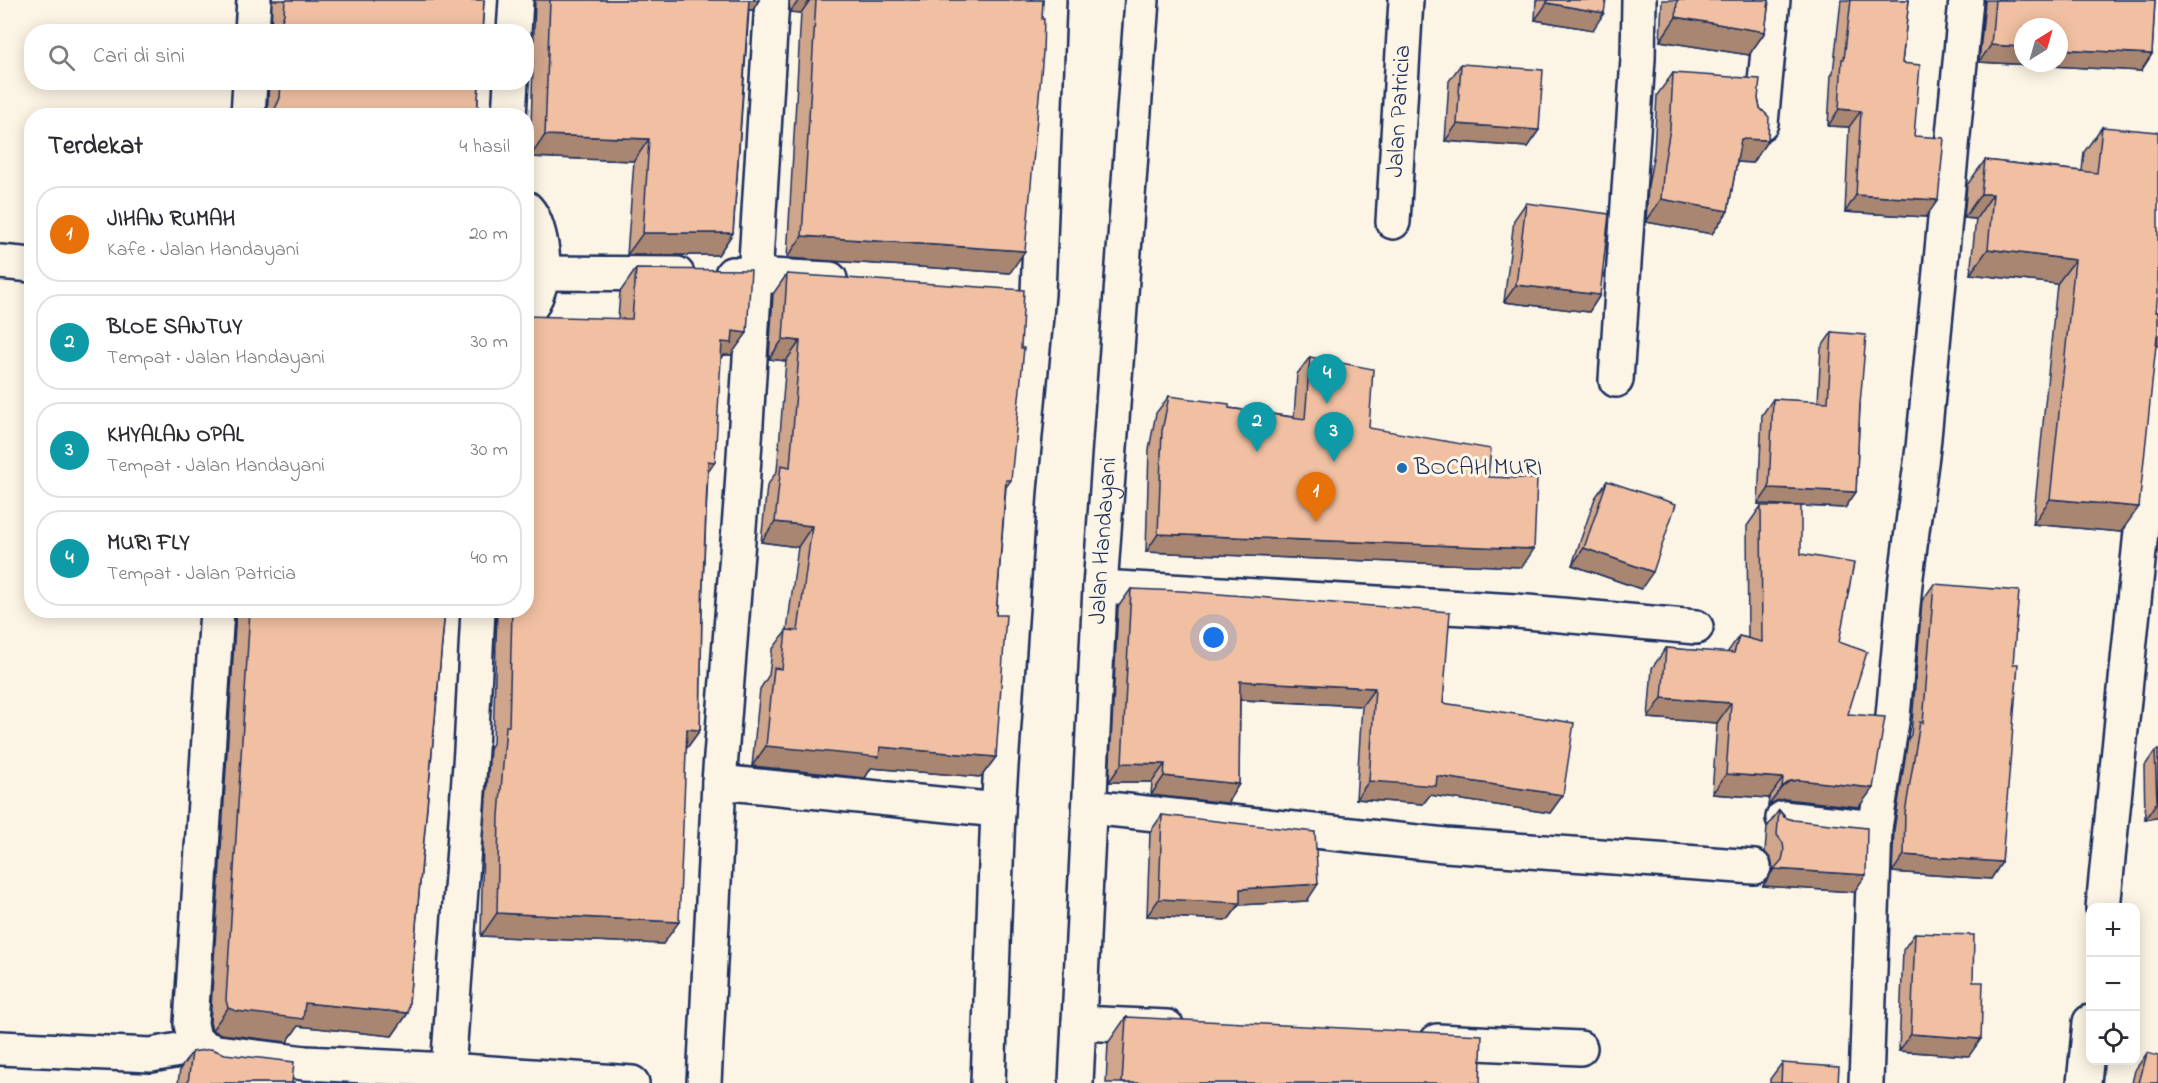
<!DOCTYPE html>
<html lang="id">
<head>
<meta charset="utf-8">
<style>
	:root { --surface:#fff; --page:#f2f2f3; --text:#2b2b33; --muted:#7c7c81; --line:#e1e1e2; --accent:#d93025 }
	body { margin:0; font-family:"Indie Flower",sans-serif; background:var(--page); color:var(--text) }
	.controls { position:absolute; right:18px; bottom:18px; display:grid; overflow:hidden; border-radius:12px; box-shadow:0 3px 15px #0003 }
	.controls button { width:54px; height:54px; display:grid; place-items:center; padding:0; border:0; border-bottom:2px solid var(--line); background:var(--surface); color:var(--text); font:30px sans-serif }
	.compass { position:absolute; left:2014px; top:18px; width:54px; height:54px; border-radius:50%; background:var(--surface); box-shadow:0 3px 15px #0003; rotate:37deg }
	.you { position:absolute; left:1214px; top:638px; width:21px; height:21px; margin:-15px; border:4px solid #fff; border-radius:50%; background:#1a73e8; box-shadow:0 0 0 9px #1a73e833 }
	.badge { display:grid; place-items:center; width:39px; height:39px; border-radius:50%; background:var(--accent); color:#fff; font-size:20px; font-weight:700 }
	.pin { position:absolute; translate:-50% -50px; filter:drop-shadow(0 2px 3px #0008) }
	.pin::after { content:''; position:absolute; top:32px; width:21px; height:18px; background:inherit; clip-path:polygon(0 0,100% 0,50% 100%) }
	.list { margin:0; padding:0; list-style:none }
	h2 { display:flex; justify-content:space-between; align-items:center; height:78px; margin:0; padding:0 24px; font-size:26px }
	h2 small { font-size:20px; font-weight:400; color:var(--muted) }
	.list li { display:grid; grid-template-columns:39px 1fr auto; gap:18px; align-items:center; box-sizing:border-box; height:96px; margin:0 12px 12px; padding:0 12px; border:2px solid var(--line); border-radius:24px }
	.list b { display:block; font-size:22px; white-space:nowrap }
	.list p { margin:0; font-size:20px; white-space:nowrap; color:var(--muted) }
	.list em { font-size:20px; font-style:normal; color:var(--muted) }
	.icon { flex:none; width:33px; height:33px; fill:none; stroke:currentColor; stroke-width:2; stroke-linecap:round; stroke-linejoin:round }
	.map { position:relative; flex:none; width:2158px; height:1083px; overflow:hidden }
	.search { position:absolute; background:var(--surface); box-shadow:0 3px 15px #0003; left:24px; top:24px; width:510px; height:66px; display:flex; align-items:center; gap:15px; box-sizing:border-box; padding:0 21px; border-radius:24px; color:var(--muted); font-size:22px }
	.panel { position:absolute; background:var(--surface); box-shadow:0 3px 15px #0003; left:24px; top:108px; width:510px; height:510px; border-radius:24px }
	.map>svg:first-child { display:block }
</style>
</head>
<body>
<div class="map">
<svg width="2158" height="1083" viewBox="0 0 2158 1083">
	<rect width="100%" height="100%" fill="#fcf5e5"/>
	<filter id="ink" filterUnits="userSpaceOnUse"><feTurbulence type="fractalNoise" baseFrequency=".0167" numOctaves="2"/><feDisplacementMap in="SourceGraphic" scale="12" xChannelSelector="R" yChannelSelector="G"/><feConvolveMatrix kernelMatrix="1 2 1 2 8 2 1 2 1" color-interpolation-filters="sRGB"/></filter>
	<g filter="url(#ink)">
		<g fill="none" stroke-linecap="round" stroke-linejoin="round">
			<!-- minor casing -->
			<g stroke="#1b2f5e" stroke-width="38">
				<g id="minor">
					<path d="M252,32L254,0"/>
					<path d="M514,32L516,0"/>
					<path d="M248,116L250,82"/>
					<path d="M509,116L511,82"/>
					<path d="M1761,123L1773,0"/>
					<path d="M526,208C539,220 545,258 542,275C540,288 534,303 526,314"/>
					<path id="s1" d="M1393,222L1406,0"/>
					<path d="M0,262L32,265"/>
					<path d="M543,273L677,274"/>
					<path d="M732,274L830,279"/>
					<path d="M1616,380L1638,59L1639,0"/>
					<path d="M1100,587L1516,611L1696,627"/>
					<path d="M217,610L191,1024L194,1038L201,1046L216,1052L305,1063L448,1070L632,1083"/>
					<path d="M719,782L998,810"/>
					<path d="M1090,807L1445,845L1754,867"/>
					<path d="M1783,818L1875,828"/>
					<path d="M2103,908L2158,363"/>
					<path d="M1079,1023L1167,1027"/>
					<path d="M1437,1041L1580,1048"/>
					<path d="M0,1048L151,1055L201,1046"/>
					<path d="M448,1070L471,750L478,610"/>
					<path d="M704,1083L719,782L742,489L772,0"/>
					<path d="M988,1083L998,810L1020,490L1038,294L1049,0"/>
					<path id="s2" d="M1076,1083L1100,587L1142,0"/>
					<path d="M1866,1083L1875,828L1893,716L1905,584L1923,448L1966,0"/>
					<path d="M2084,1083L2090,1022"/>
				</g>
			</g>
			<!-- minor -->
			<use href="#minor" stroke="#fcf5e5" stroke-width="33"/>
		</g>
		<!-- wall -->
		<g fill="#cfa58b" stroke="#1b2f5e" stroke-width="1.5">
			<path d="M272,0H484L482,32H271Z"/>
			<path d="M535,0H759L753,10H749L733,233L718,255H627L634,161L530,157Z"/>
			<path d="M789,0H1043L1010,273L787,258L801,13L790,12Z"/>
			<path d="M1536,0H1606L1593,30L1535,20Z"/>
			<path d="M1662,0H1769L1765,32L1749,55L1660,41Z"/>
			<path d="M1841,0H1909L1902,63L1914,136L1926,217L1845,212L1849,127L1828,126L1831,75L1833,73Z"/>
			<path d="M1986,0H2155L2152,54L2141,71L1979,62L1985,2Z"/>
			<path d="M1461,64L1539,130L1527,147L1445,141L1449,81Z"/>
			<path d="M1673,73L1758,99L1768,140L1752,163L1737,162L1728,211L1712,234L1646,222L1648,186L1654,152L1657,95Z"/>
			<path d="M269,82H479L477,116H267Z"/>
			<path d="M2102,127L2156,312H2158V345H2156L2121,532L2033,524L2057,284L1970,274L1976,219L1964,218L1967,185L1985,160L2082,171L2084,152Z"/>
			<path d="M1526,203L1600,295L1589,312L1504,302L1514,220Z"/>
			<path d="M636,269L731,355H724L721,359L708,472L702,605L700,730L686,749L663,944L481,936L483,838L490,749L493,743L497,610H526L618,319L620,292Z"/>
			<path d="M787,274L1011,480L1006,487L996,615V757L981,777L871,768L865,778L752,766L760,689L769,675L772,650L787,630L798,547L761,542L767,486L777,471L786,361L769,359L773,294Z"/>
			<path d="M1832,332L1860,404L1856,492L1845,508L1758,504L1762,415L1773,399L1818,402L1821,348Z"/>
			<path d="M1310,357L1369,428L1488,477L1522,567L1146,552L1149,449L1156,413L1169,396L1229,408L1294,417L1297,374Z"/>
			<path d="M1607,481L1641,589L1572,565L1595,498Z"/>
			<path d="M1761,506L1801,554L1839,642L1859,807L1785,799L1776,801L1768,806L1769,798L1712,794L1717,723L1648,718L1652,668L1666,648L1727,653L1739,636L1748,638L1747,526Z"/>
			<path d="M1934,584L2013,664L2002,862L1991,879L1892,872L1894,830L1908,739L1911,735L1922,601Z"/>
			<path d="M1131,589L1443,703L1563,795L1550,813L1430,795L1423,804L1356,799L1362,706L1240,700L1239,784L1227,803L1151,795L1152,782H1109L1118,607Z"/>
			<path d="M236,610H445L408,1013L392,1036L298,1026L287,1042L221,1034L212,1030L210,1023Z"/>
			<path d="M2158,750V818L2145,819L2144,767L2155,751Z"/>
			<path d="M1779,810L1854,892L1763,886L1771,874L1773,868L1771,859L1765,852L1767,827Z"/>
			<path d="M1162,815L1307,901L1239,905L1228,920L1147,916L1150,832Z"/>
			<path d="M1915,933L1969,1056L1899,1051L1903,950Z"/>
			<path d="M1126,1017L1480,1083H1106L1108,1043Z"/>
			<path d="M192,1052L292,1083H295H178L180,1069Z"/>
			<path d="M2147,1053L2158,1083H2132L2135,1070Z"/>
			<path d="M1782,1063L1838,1083H1770V1079Z"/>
		</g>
		<!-- shaded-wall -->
		<g fill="#a98671" stroke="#1b2f5e" stroke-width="1.5">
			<path d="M741,0H759L753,10L735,9Z"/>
			<path d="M799,0H810L801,13L790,12Z"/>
			<path d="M1547,3L1604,13L1593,30L1535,20Z"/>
			<path d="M1676,17L1765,32L1749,55L1660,41Z"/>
			<path d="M1991,45L2023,47V63H2059V49L2152,54L2141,71L1979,62Z"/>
			<path d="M1839,109L1861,111L1849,127L1828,126Z"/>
			<path d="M1457,124L1539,130L1527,147L1445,141Z"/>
			<path d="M545,135L649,139L634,161L530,157Z"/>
			<path d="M1741,139L1768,140L1752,163L1725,161Z"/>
			<path d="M1981,194H1993L1976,219L1964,218Z"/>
			<path d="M1856,195L1938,200L1926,217L1845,212Z"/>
			<path d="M1661,199L1728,211L1712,234L1646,222Z"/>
			<path d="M643,233H733L718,255H627Z"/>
			<path d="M802,236L1025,251L1010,273L787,258Z"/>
			<path d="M1988,249L2075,260L2057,284L1970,274Z"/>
			<path d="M1516,285L1600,295L1589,312L1504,302Z"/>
			<path d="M733,331L747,333L731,355H724L716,366L722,342Z"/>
			<path d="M783,339L800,341L786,361L769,359Z"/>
			<path d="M708,461L715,462L699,485Z"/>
			<path d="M1769,488L1856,492L1845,508L1758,504Z"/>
			<path d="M2050,499L2139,507L2121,532L2033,524Z"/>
			<path d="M775,522L812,526L798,547L761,542Z"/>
			<path d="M1158,534L1534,549L1522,567L1146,552Z"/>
			<path d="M1584,548L1653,572L1641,589L1572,565Z"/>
			<path d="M1240,681L1375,688L1362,706L1228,699Z"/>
			<path d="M1662,698L1731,703L1717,723L1648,718Z"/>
			<path d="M687,729L700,730L684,752Z"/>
			<path d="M766,746L880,747L996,757L981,777L871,768L865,778L752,766Z"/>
			<path d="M1122,763L1165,764L1152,782H1109Z"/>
			<path d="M1726,774L1783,778L1769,798L1712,794Z"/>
			<path d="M1164,776L1239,784L1227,803L1151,795Z"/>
			<path d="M1437,776L1563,795L1550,813L1430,795L1423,804L1356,799L1369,781Z"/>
			<path d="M1799,780L1873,788L1859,807L1785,799L1776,801L1768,806L1782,787L1790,781Z"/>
			<path d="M2157,802H2158V818L2145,819Z"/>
			<path d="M1904,855L2002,862L1991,879L1892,872Z"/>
			<path d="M1774,869L1866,875L1854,892L1763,886Z"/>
			<path d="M1318,884L1307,901L1239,905L1228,920L1147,916L1159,899L1240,889Z"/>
			<path d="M497,913L679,922L663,944L481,936Z"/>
			<path d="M305,1003L408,1013L392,1036L298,1026L287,1042L221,1034L212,1030L228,1008Z"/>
			<path d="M1911,1034L1981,1039L1969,1056L1899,1051Z"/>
		</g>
		<!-- building -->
		<g fill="#f1c0a2" stroke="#1b2f5e" stroke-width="1.5">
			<path d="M285,0H484L482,32H280L281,23L284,14Z"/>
			<path d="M550,0H749L733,233H643L649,139L545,135Z"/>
			<path d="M816,0H1043L1042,19H1044L1043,52L1025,251L802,236Z"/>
			<path d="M1547,0H1606L1604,13L1547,3Z"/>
			<path d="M1677,0H1769L1765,32L1676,17Z"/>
			<path d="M1851,0H1909L1902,63L1920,65L1914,136L1944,138L1938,200L1856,195L1861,111L1839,109L1842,59H1844Z"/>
			<path d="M1995,0H2155L2152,54L2059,49V27H2023V47L1991,45Z"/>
			<path d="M1461,64L1543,70L1539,130L1457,124Z"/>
			<path d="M1673,73L1760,79L1758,99L1760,108L1769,117L1768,140L1741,139L1728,211L1661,199L1664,164L1670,129Z"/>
			<path d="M281,82H479L477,116H274L275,109L280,98Z"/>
			<path d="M2102,127L2158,132V293L2156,312H2158V333L2157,336L2139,507L2050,499L2075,260L1988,249L1993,194H1981L1985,160L2097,173Z"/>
			<path d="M1526,203L1609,214L1600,295L1516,285Z"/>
			<path d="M636,269L751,270L747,333L733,331L732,343L722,342L715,462L708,461L702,605L700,730L687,729L679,922L497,913L499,816L506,726H509L512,610H526V316L632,319Z"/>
			<path d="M787,274L1024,290L1021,348H1024L1011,480H1006L996,615H1006L996,757L880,747L879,757L766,746L774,668L782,669L786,630L798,631L812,526L775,522L781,465L790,467L800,341L783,339Z"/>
			<path d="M1832,332L1866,335L1860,404L1856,492L1769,488L1773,399L1828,402Z"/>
			<path d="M1310,357L1373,369L1369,428L1491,449L1488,477L1537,479L1534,549L1158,534L1162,431L1169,396L1229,404V408L1305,419Z"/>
			<path d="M1607,481L1676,504L1653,572L1584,548Z"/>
			<path d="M1761,506H1801V554L1854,563L1839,642L1867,652L1848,714L1885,717L1873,788L1799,780L1790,781L1782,787L1783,778L1726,774L1731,703L1662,698L1666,648L1734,653L1739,636L1762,642Z"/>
			<path d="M1934,584L2019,591L2013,664H2018L2002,862L1904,855L1905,813L1920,722L1923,723Z"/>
			<path d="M1131,589L1181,591L1450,612L1443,703L1574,723L1563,795L1437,776L1436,786L1369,781L1375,688L1240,681L1239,784L1164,776L1165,764L1122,763Z"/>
			<path d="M250,610H445L408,1013L305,1003L303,1019L236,1011L228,1008L226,1000Z"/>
			<path d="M2158,750V802H2157L2155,751Z"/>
			<path d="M1779,810L1784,817L1793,820L1867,828L1866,875L1774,869L1782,860L1784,851L1783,843L1777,835Z"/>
			<path d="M1162,815L1315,832L1318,884L1240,889V903L1159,899Z"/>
			<path d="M1915,933L1974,935L1973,982H1983L1981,1039L1911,1034Z"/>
			<path d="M1126,1017L1482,1035L1480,1083H1122Z"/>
			<path d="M211,1049L225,1054L294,1062L292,1083H295H188L192,1052Z"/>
			<path d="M2147,1053L2158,1056V1083H2139Z"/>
			<path d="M1782,1063L1839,1067L1838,1083H1781Z"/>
		</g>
	</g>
	<!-- markers -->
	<circle fill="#1f6fb2" stroke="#fcf5e5" stroke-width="2" cx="1402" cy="468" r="6"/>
	<g text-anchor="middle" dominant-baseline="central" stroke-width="6" stroke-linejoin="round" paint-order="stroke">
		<!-- street labels -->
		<g font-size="24" fill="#1b2f5e" stroke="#fcf5e5">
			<text stroke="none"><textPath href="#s1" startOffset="111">Jalan Patricia</textPath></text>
			<text stroke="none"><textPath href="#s2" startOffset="543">Jalan Handayani</textPath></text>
		</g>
		<!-- poi labels -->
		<g font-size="24" fill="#1b2f5e" stroke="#fcf5e5" text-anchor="start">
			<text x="1414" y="468">BOCAH MURI</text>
		</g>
	</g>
</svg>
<div class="controls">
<button>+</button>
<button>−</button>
<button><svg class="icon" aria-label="locate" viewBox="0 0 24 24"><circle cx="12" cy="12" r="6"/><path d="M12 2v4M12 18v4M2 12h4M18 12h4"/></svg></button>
</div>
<svg class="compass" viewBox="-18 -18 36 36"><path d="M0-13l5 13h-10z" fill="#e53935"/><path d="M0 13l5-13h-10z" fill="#7c7c81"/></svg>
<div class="you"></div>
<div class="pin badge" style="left:1316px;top:522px;background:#e8710a">1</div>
<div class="pin badge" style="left:1257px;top:452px;background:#0f9aa8">2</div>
<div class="pin badge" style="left:1334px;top:462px;background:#0f9aa8">3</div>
<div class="pin badge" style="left:1327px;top:404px;background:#0f9aa8">4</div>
<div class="search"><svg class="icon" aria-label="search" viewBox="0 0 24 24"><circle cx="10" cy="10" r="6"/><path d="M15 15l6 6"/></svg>Cari di sini</div>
<section class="panel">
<h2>Terdekat<small>4 hasil</small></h2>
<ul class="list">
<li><span class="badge" style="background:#e8710a">1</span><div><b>JIHAN RUMAH</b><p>Kafe · Jalan Handayani</p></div><em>20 m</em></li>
<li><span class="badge" style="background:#0f9aa8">2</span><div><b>BLOE SANTUY</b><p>Tempat · Jalan Handayani</p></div><em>30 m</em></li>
<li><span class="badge" style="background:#0f9aa8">3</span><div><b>KHYALAN OPAL</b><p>Tempat · Jalan Handayani</p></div><em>30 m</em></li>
<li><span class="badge" style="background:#0f9aa8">4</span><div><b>MURI FLY</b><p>Tempat · Jalan Patricia</p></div><em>40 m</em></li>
</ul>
</section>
</div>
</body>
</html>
